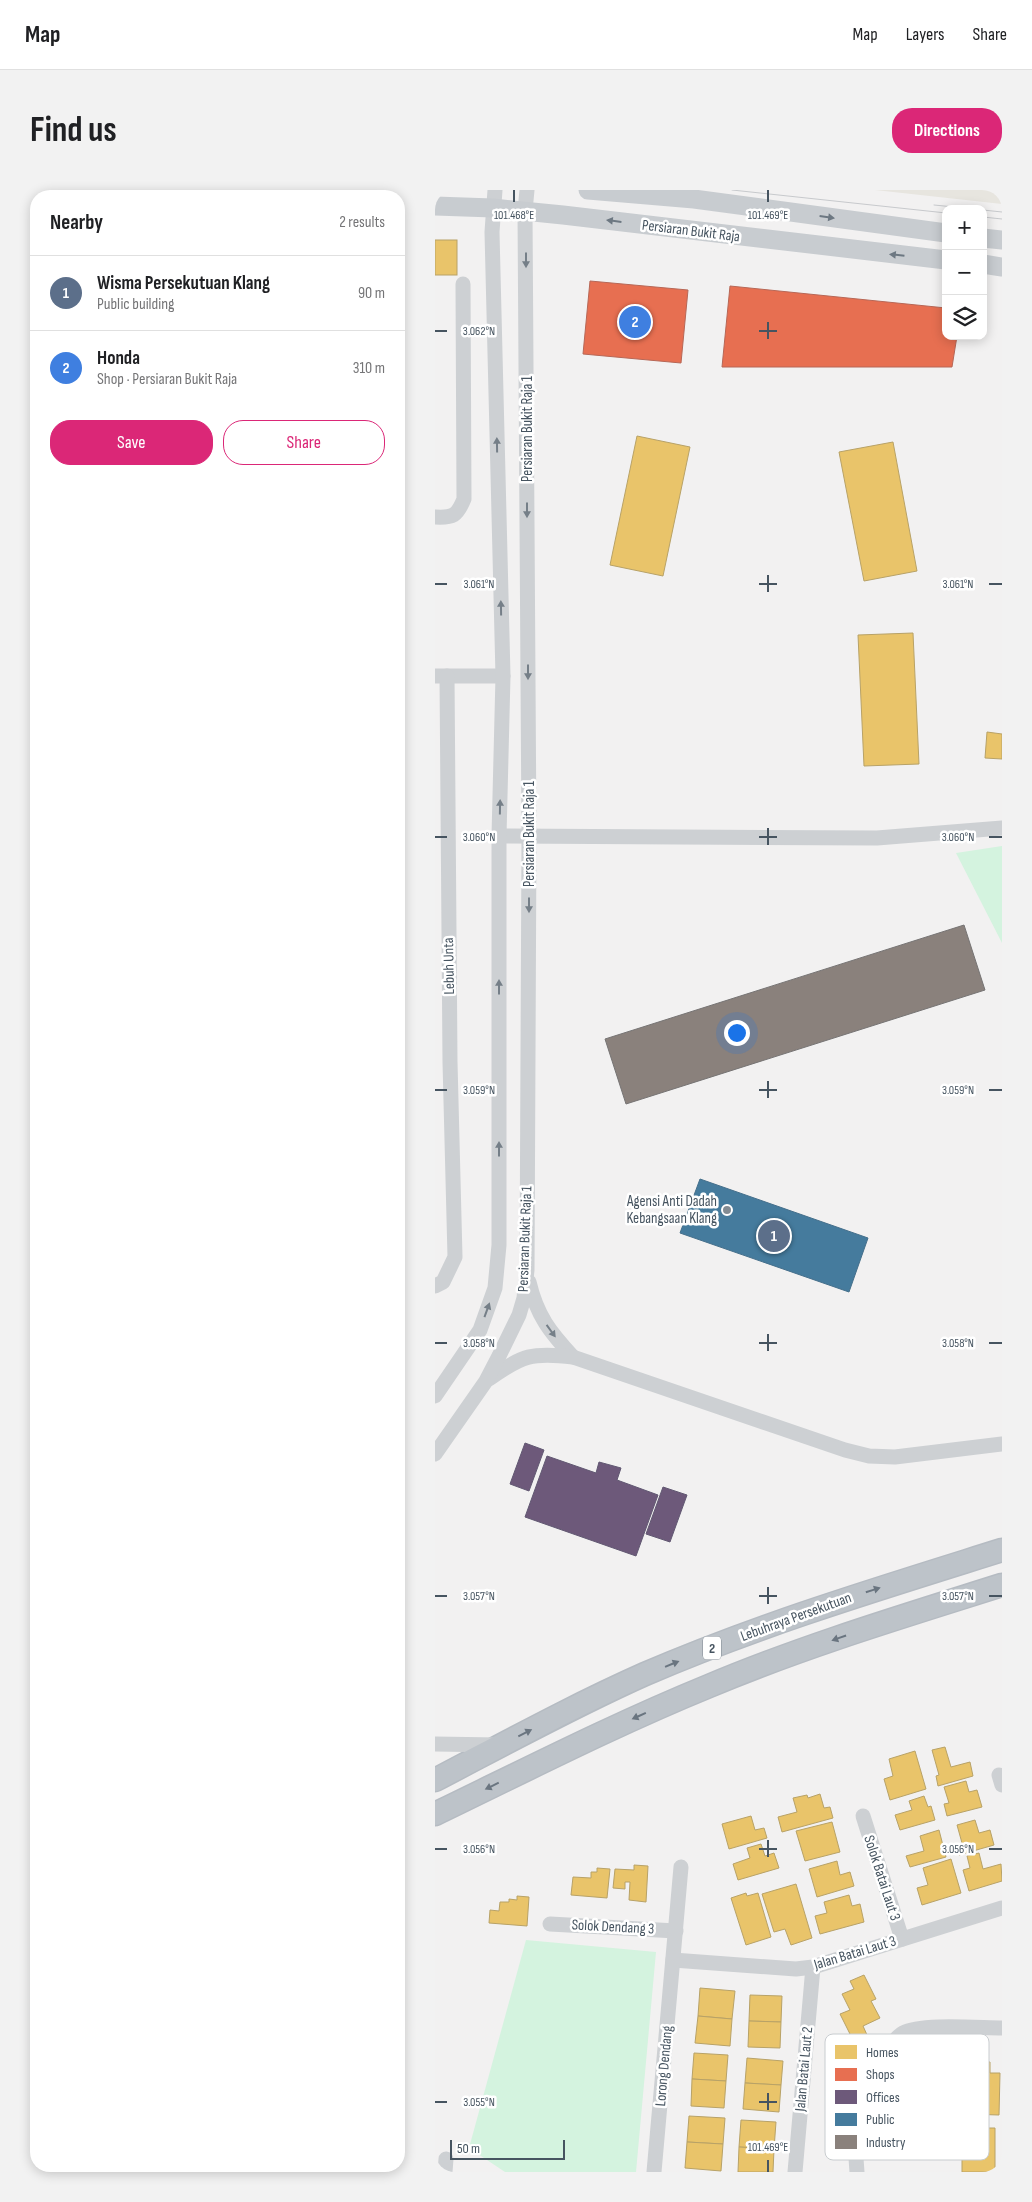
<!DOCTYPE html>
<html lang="en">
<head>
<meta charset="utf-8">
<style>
	:root { --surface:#fff; --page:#f2f2f2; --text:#202124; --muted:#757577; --line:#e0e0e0; --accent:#db2777 }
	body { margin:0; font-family:"Sofia Sans Condensed",sans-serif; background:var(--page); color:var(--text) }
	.controls { position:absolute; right:15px; top:15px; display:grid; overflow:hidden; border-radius:10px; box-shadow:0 2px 12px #0003 }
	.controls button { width:45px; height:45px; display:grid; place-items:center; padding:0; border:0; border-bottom:1px solid var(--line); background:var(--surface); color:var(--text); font:25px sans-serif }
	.scale { position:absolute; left:15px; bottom:12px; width:115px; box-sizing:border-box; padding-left:5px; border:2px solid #465460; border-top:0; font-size:14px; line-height:18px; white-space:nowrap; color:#465460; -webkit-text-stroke:4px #fff; paint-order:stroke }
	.you { position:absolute; left:301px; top:842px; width:18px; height:18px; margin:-12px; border:4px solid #fff; border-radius:50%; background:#1a73e8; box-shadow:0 0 0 8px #1a73e833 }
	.badge { display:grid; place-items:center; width:32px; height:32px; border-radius:50%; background:var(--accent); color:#fff; font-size:16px; font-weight:700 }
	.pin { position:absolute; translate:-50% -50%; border:2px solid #fff; box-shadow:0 1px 5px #0006 }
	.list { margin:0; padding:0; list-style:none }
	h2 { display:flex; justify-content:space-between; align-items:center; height:65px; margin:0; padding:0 20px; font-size:21px }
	h2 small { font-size:16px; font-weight:400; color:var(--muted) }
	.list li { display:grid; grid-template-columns:32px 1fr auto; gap:15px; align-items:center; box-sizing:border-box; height:75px; padding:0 20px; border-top:1px solid var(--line) }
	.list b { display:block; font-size:19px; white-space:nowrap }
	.list p { margin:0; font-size:16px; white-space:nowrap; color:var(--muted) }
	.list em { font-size:16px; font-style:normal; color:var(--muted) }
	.actions { display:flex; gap:10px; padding:15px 20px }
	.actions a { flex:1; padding:11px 0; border:1px solid var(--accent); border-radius:20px; text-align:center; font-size:18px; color:var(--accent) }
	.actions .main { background:var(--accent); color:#fff }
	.icon { flex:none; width:28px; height:28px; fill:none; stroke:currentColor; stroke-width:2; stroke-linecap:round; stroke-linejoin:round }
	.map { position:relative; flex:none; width:567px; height:1982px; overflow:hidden; border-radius:20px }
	header { display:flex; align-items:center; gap:30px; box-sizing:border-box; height:70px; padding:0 25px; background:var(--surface); border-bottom:1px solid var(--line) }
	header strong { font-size:24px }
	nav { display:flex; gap:28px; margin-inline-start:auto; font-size:18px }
	.intro { display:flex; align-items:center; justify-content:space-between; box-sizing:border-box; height:120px; padding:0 30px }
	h1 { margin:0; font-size:35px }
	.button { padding:12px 22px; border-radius:20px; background:var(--accent); color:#fff; font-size:18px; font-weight:700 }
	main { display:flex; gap:30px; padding:0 30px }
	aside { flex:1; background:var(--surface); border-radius:20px; box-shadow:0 2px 12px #0003 }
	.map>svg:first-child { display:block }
</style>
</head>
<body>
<header>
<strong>Map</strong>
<nav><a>Map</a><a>Layers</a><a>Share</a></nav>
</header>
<div class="intro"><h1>Find us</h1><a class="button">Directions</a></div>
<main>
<aside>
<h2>Nearby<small>2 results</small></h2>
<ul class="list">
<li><span class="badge" style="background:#5c6f8a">1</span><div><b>Wisma Persekutuan Klang</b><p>Public building</p></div><em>90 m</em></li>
<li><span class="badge" style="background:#3f7fe0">2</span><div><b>Honda</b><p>Shop · Persiaran Bukit Raja</p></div><em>310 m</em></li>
</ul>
<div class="actions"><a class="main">Save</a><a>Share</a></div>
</aside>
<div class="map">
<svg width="567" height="1982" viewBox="0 0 567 1982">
	<rect width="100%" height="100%" fill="#f2f1f1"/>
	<!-- commercial -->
	<path fill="#e7e5df" d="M440,0H567V14Z"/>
	<!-- green -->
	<g fill="#d4f3df">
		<path d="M567,656V753L521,663Z"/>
		<path d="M91,1750L221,1762L201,1982H70L34,1958Z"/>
	</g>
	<!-- homes -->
	<g fill="#e9c46a" stroke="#b8a267">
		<rect x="0" y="50" width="22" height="35"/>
		<path d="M202,246L255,257L228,386L175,375Z"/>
		<path d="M458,252L482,381L429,391L404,262Z"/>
		<path d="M478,443L484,574L429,576L423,445Z"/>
		<path d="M552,542L567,544V569L550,568Z"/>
		<path d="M510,1557L516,1577L535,1572L538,1586L503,1596L501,1586L504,1585L497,1560Z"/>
		<path d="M480,1561L491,1599L455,1610L449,1589L458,1586L454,1569Z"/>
		<path d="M531,1591L534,1602L542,1600L547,1617L512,1626L509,1614L514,1613L509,1597Z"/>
		<path d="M385,1604L389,1618L395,1617L398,1628L347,1642L343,1627L362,1622L358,1608L372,1605L373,1608Z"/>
		<path d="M489,1606L493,1617L496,1616L500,1630L465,1640L460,1625L477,1620L474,1611Z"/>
		<path d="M316,1626L320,1640L329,1638L332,1648L294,1659L287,1634Z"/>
		<path d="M540,1630L544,1643L555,1640L559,1655L524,1665L521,1655L527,1653L522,1635Z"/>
		<path d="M397,1632L405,1662L370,1671L361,1641Z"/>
		<path d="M504,1640L511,1667L475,1677L471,1666L489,1661L485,1646Z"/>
		<path d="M326,1654L330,1666L339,1663L344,1678L303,1690L298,1674L315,1668L312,1658Z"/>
		<path d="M544,1663L548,1679L566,1674L567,1691L534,1701L528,1680L535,1678L532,1666Z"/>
		<path d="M516,1669L526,1703L487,1715L482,1698L493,1695L488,1678Z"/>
		<path d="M402,1671L405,1685L415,1682L419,1696L382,1707L374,1679Z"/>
		<path d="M199,1675L213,1676L211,1712L194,1710L195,1692H190V1699L178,1698L180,1679L199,1680Z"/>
		<path d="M162,1678L175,1679L172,1708L136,1705L138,1687L156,1688V1682H162Z"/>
		<path d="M361,1694L377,1748L356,1755L350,1739L339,1742L327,1704Z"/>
		<path d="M311,1703L312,1706L323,1703L336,1747L311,1755L296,1708Z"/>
		<path d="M414,1705L417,1716L425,1714L429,1732L385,1744L380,1726L392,1723L389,1712Z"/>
		<path d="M82,1706L94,1707L92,1736L54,1733L55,1720L64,1721L65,1712H74V1709L82,1710Z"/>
		<path d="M429,1785L441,1809L436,1811L445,1828L428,1836L437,1856L425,1862L427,1866L422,1868L425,1874L414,1879L409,1869L405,1871L399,1859L406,1856L402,1849L415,1844L405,1824L415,1820L407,1804L419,1799L415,1791Z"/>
		<path d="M265,1798L300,1801L297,1829L263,1826Z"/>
		<path d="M315,1805L347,1806L346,1832L314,1831Z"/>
		<path d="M263,1826L297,1829L295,1856L260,1853Z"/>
		<path d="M314,1831L346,1832L345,1858L313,1857Z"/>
		<path d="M259,1863L293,1865L291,1891L257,1889Z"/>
		<path d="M312,1868L348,1871L346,1895L310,1893Z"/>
		<path d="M541,1871L555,1872V1883H565L564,1925L531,1924L533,1881H540Z"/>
		<path d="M257,1889L291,1891L289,1918L256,1916Z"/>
		<path d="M310,1893L346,1895L344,1922L308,1919Z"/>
		<path d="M254,1926L290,1928L288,1954L252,1952Z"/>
		<path d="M306,1930L341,1932L339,1959L304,1957Z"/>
		<path d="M518,1938H560V1982H527V1960H518Z"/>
		<path d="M252,1952L288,1954L286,1981L250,1978Z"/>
		<path d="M304,1957L339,1959L338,1982H303Z"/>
	</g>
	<!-- shops -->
	<g fill="#e76f51" stroke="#b76756">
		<path d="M155,91L253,100L246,173L148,164Z"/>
		<path d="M295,96L511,118V146H522L517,177H287Z"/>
	</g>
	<!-- offices -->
	<g fill="#6d597a" stroke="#615872">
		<path d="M90,1253L109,1260L94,1301L75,1294Z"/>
		<path d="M112,1266L161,1283L164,1272L186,1278L182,1290L223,1305L201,1366L90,1327Z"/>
		<path d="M228,1297L252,1305L235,1352L211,1344Z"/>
	</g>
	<!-- public -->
	<path fill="#457b9d" stroke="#456f8b" d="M265,989L433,1048L414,1102L245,1043Z"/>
	<!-- industry -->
	<path fill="#8a817c" stroke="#767474" d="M529,735L550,800L191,914L170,849Z"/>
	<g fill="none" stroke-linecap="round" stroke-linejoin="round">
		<!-- highway casing -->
		<g stroke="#b5bbc2" stroke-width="25">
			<g id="highway">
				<path d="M0,1590C69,1554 138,1516 210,1484C326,1434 446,1398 567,1360"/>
				<path d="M0,1624C91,1580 181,1534 274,1496C369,1456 469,1426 567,1395"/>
			</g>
		</g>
		<!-- minor -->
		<g stroke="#cdd0d3" stroke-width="15">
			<path d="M0,327C18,328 22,326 29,309L28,94"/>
			<path d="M0,486H68"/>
			<path d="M64,646L442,648L567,638"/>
			<path d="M94,1092C102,1126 115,1142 138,1167"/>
			<path d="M0,1096L8,1092L20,1067L15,872L12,486"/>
			<path d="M54,1189C87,1165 98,1162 138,1167L410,1260L434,1266L460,1267L567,1254"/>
			<path d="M0,1206L45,1140L60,1098L64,1055V646L68,486L57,42L60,0"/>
			<path d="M0,1264L51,1191L64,1166L84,1125L89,1108L92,1080L94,646L90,21L92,0"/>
			<path d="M0,1554L63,1555"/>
			<path d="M564,1585L567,1595"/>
			<path d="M428,1626L467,1749"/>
			<path d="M115,1734L241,1741"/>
			<path d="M238,1770L361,1779L378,1777L567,1718"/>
			<path d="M10,1982L11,1969"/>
			<path d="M219,1982L246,1677"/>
			<path d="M360,1982L378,1777"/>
			<path d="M422,1982C418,1939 424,1885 457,1853C460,1850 464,1845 468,1843C486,1833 545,1838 567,1838"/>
		</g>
		<!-- major -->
		<g stroke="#c8ccd0" stroke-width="19">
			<path d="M153,0L259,9L511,43"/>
			<path d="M0,16L58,18L128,25L511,70"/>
			<path d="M548,48L567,50"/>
			<path d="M548,74L567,77"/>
		</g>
		<!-- highway -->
		<use href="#highway" stroke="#bdc3c9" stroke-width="22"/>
		<!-- tram -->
		<g stroke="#c7c9cc" stroke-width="1">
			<path d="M297,0L511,23"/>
			<path d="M499,15L539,19"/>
			<path d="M548,20L567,22"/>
			<path d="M548,27L567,29"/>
		</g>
	</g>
	<!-- one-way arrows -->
	<defs><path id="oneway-solid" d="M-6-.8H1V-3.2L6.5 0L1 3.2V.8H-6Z" transform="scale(1.25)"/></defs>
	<g fill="#6d7882">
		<use href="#oneway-solid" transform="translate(392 27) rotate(8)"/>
		<use href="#oneway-solid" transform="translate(179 31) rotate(-173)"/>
		<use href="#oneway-solid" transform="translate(462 65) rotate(-174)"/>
	</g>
	<g fill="#757f88">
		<use href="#oneway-solid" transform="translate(91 70) rotate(90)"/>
		<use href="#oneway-solid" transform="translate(62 255) rotate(-91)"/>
		<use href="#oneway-solid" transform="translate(92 320) rotate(90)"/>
		<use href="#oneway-solid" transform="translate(66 418) rotate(-91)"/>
		<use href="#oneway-solid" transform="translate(93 482) rotate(90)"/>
		<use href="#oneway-solid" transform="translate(65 617) rotate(-89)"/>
		<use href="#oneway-solid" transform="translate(94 715) rotate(90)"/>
		<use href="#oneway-solid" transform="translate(64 797) rotate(-90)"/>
		<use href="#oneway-solid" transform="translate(64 959) rotate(-90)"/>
		<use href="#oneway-solid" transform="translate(52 1120) rotate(-70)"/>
		<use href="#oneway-solid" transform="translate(116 1141) rotate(54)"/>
	</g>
	<g fill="#6a7580">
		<use href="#oneway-solid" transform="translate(438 1400) rotate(-17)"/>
		<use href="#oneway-solid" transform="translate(404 1448) rotate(161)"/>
		<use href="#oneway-solid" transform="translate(237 1474) rotate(-22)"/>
		<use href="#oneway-solid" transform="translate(204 1526) rotate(156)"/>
		<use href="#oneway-solid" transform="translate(90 1543) rotate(-27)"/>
		<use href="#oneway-solid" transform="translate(57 1596) rotate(154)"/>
	</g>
	<!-- ticks -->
	<path fill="none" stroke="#465460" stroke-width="2" d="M79,0V12M333,0V12M333,132V149M0,141H12M324,141H342M333,385V402M0,394H12M324,394H342M554,394H567M333,638V655M0,647H12M324,647H342M554,647H567M333,891V908M0,900H12M324,900H342M554,900H567M333,1144V1161M0,1153H12M324,1153H342M554,1153H567M333,1397V1414M0,1406H12M324,1406H342M554,1406H567M333,1650V1667M0,1659H12M324,1659H342M554,1659H567M333,1903V1920M0,1912H12M324,1912H342M333,1970V1982"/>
	<!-- markers -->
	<circle fill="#828b93" stroke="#fff" stroke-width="2" cx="292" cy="1020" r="5"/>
	<g text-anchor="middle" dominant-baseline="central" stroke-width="5" stroke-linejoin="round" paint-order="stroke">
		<!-- shield labels -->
		<rect fill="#fff" stroke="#7e8790" stroke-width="1" x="268" y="1446.5" width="18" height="23" rx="4"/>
		<g font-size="14" font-weight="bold" fill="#465460">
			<text x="277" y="1458">2</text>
		</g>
		<!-- street labels -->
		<g font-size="15" fill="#465460" stroke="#fff">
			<text transform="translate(256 41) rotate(7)">Persiaran Bukit Raja</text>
			<text transform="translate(92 239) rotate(-90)">Persiaran Bukit Raja 1</text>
			<text transform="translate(94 644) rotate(-90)">Persiaran Bukit Raja 1</text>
			<text transform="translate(14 776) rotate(-91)">Lebuh Unta</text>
			<text transform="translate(90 1049) rotate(-88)">Persiaran Bukit Raja 1</text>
			<text transform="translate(361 1427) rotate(-20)">Lebuhraya Persekutuan</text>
			<text transform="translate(447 1688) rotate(72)">Solok Batai Laut 3</text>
			<text transform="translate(178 1737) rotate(3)">Solok Dendang 3</text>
			<text transform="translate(420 1763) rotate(-17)">Jalan Batai Laut 3</text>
			<text transform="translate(229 1876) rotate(-85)">Lorong Dendang</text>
			<text transform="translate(369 1879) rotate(-85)">Jalan Batai Laut 2</text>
		</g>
		<!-- poi labels -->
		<g font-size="15" fill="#465460" stroke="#fff" text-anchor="end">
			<text x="282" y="1011">Agensi Anti Dadah<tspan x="282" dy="17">Kebangsaan Klang</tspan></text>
		</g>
	</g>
	<!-- legend -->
	<rect x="390" y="1844" width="164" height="126" rx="8" fill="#fff" stroke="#c8cccf" stroke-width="1"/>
	<rect x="400" y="1855" width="22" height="14" fill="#e9c46a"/>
	<rect x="400" y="1878" width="22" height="13" fill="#e76f51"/>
	<rect x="400" y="1900" width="22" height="14" fill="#6d597a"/>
	<rect x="400" y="1923" width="22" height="13" fill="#457b9d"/>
	<rect x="400" y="1945" width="22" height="14" fill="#8a817c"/>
	<g font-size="14" fill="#465460">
		<text x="431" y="1867">Homes</text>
		<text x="431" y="1889">Shops</text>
		<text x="431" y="1912">Offices</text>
		<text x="431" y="1934">Public</text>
		<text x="431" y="1957">Industry</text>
	</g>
	<g font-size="12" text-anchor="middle" fill="#465460" stroke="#fff" stroke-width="5" stroke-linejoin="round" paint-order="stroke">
		<text x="79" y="29">101.468°E</text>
		<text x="333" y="29">101.469°E</text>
		<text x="44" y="145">3.062°N</text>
		<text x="44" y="398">3.061°N</text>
		<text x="523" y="398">3.061°N</text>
		<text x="44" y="651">3.060°N</text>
		<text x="523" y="651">3.060°N</text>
		<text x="44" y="904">3.059°N</text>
		<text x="523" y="904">3.059°N</text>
		<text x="44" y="1157">3.058°N</text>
		<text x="523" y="1157">3.058°N</text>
		<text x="44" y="1410">3.057°N</text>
		<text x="523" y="1410">3.057°N</text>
		<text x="44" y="1663">3.056°N</text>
		<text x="523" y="1663">3.056°N</text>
		<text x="44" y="1916">3.055°N</text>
		<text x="333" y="1961">101.469°E</text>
	</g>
</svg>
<div class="controls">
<button>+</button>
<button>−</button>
<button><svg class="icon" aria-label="layers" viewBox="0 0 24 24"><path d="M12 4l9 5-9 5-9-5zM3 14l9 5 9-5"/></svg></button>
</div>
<div class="scale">50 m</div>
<div class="you"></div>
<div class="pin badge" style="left:339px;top:1046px;background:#5c6f8a">1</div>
<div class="pin badge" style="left:200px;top:132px;background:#3f7fe0">2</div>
</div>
</main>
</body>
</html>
